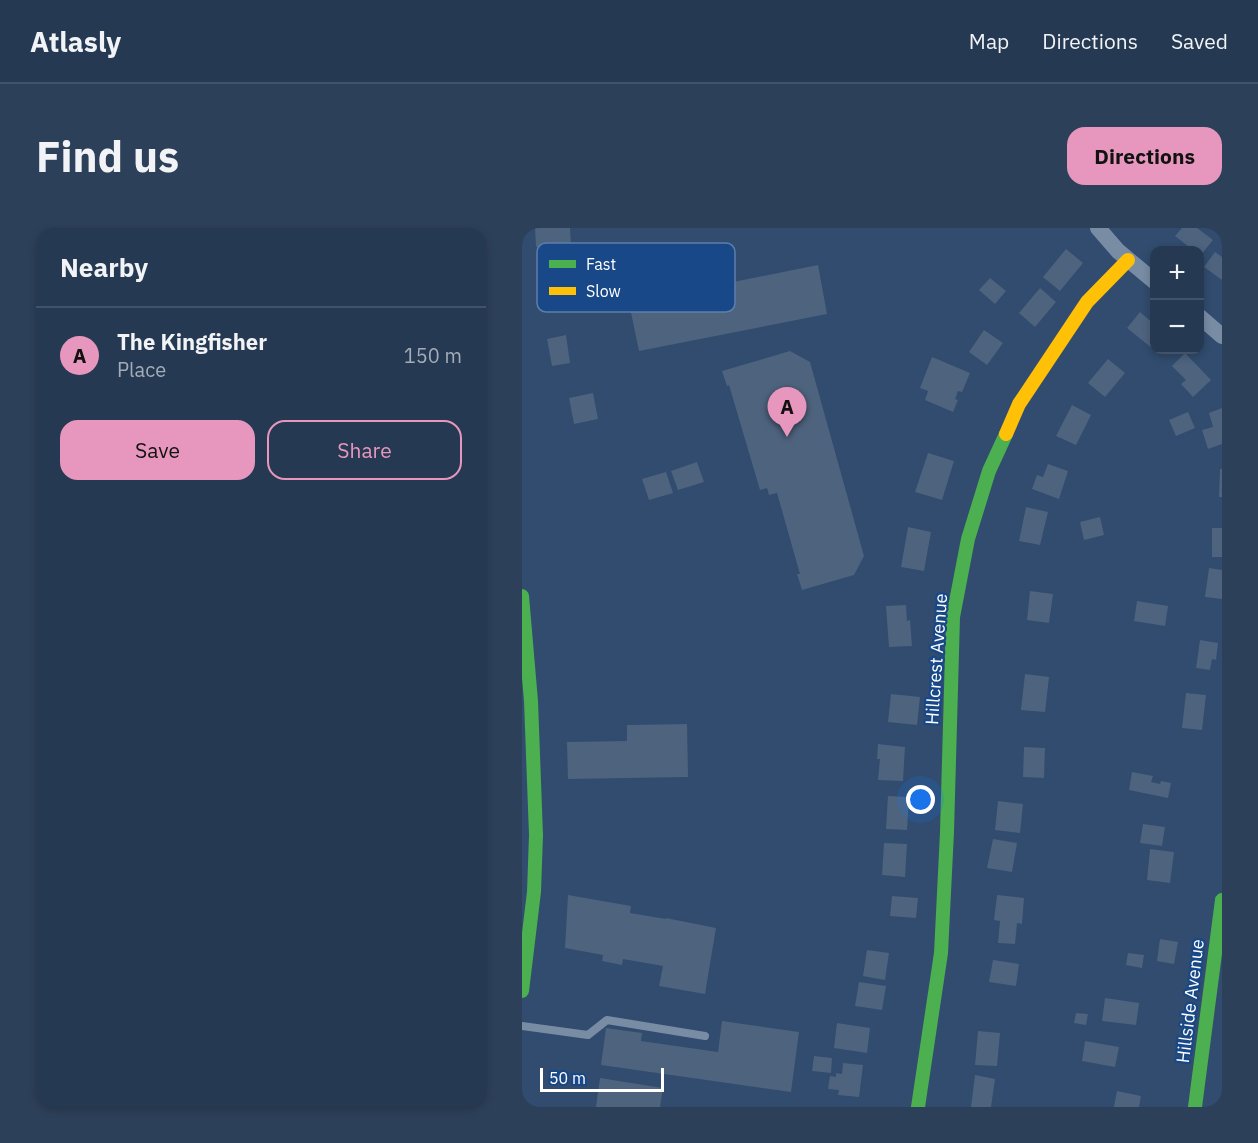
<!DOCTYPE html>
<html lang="en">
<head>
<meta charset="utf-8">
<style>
	:root { --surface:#253952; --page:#2d4059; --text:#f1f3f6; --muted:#a3acb8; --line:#425369; --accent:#e797bd }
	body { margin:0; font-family:"IBM Plex Sans",sans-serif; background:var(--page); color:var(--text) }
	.controls { position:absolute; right:18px; top:18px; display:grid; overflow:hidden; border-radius:12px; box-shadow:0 3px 9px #0003 }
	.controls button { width:54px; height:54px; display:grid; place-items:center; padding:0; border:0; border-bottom:2px solid var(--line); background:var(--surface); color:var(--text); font:30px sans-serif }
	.scale { position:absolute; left:18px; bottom:15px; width:124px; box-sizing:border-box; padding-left:6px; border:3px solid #fff; border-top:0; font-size:16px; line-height:21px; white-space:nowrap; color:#fff; -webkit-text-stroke:4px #184887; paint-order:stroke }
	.you { position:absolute; left:399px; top:572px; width:21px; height:21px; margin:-15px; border:4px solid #fff; border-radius:50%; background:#1a73e8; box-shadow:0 0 0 9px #1a73e833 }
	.badge { display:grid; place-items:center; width:39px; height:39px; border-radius:50%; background:var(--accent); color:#111; font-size:20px; font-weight:700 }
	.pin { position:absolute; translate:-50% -50px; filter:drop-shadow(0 2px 3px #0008) }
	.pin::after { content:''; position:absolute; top:32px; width:21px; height:18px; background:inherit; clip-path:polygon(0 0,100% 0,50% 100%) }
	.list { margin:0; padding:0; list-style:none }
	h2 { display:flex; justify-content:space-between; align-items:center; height:78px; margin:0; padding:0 24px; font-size:26px }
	h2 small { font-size:20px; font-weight:400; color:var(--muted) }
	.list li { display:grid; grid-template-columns:39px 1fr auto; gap:18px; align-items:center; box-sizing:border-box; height:96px; padding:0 24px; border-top:2px solid var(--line) }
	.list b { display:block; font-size:22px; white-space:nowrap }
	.list p { margin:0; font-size:20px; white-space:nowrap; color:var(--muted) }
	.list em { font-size:20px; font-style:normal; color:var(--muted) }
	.actions { display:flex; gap:12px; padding:18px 24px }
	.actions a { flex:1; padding:14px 0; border:2px solid var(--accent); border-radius:18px; text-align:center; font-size:21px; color:var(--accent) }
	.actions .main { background:var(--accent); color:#111 }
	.map { position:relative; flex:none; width:700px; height:879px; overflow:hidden; border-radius:18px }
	header { display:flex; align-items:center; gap:36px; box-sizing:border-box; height:84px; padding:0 30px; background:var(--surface); border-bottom:2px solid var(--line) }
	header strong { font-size:28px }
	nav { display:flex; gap:33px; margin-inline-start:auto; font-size:21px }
	.intro { display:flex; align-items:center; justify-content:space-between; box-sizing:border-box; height:144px; padding:0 36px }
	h1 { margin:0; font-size:42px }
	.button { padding:15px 27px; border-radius:18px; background:var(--accent); color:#111; font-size:21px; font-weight:700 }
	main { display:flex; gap:36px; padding:0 36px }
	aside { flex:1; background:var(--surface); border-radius:18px; box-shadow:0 3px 9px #0003 }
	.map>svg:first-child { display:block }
</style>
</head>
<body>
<header>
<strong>Atlasly</strong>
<nav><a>Map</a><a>Directions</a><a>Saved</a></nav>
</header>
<div class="intro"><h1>Find us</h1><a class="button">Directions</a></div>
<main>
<aside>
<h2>Nearby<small></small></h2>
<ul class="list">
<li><span class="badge">A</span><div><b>The Kingfisher</b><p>Place</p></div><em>150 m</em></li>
</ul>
<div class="actions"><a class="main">Save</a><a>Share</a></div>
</aside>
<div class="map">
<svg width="700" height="879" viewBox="0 0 700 879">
	<rect width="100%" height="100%" fill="#314c6e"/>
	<!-- building -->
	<g fill="#4e637e">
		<path d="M13,0H48L49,17L14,19Z"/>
		<path d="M660,0H675L691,12L678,28V22H663L666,18L653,8Z"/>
		<path d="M544,21L561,35L538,63L521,49Z"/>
		<path d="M693,24L700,29V52L682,39Z"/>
		<path d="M296,37L305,86L117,123L107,75Z"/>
		<path d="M468,50L484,63L473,76L457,62Z"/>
		<path d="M518,60L534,74L513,99L497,85Z"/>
		<path d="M618,84L632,96V119L631,121L605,100Z"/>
		<path d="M462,102L481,115L465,137L447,124Z"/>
		<path d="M44,107L48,135L30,138L25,111Z"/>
		<path d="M268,123L288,134L342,328L332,347L280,362L275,346H278L255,265L247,267L245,260L238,262L207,157L205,158L200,143Z"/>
		<path d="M663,125L689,152L671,169L659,156L664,152L650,138Z"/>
		<path d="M410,129L448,145L440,164L436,163L433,171L436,172L431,184L403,172L406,163L398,160Z"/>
		<path d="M586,131L603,145L583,169L566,155Z"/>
		<path d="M71,165L76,191L52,196L47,170Z"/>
		<path d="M550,177L569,187L554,217L534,208Z"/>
		<path d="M700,180V216L686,221L680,202L691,199L687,185Z"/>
		<path d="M666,184L673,200L654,208L647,192Z"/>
		<path d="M406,225L432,233L420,272L393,264Z"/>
		<path d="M175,234L182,254L156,262L149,243Z"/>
		<path d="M526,236L546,243L537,271L510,261L515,247L521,249Z"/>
		<path d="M698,241H700V269H697Z"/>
		<path d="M144,244L151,265L127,272L120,251Z"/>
		<path d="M504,279L526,284L518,317L497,313Z"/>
		<path d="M578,289L582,307L562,312L558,294Z"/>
		<path d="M386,299L409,304L402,343L379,339Z"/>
		<rect x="690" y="300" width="10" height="29"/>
		<path d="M687,340L700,342V371L683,369Z"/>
		<path d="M508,363L531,366L527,395L505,392Z"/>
		<path d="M615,373L646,378L643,398L612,393Z"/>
		<path d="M384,377L385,393L388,392L390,418L367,419L364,378Z"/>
		<path d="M678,412L696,415L694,432L690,431L688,442L674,440Z"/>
		<path d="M503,446L527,449L523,484L499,482Z"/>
		<path d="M664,465L684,467L680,502L660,500Z"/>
		<path d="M369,466L398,469L395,497L366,494Z"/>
		<path d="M165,496L166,549L46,551L45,514L105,513V497Z"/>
		<path d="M356,516L383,519L381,553L356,552L358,531H355Z"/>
		<path d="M502,519L523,520L522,550L501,549Z"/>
		<path d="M610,544L631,548L629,554L638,556L639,553L649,555L646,570L607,562Z"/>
		<path d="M366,568L387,569L385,602L364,601Z"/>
		<path d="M476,573L501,576L498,605L473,602Z"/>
		<path d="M621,596L643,599L640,618L618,615Z"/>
		<path d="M471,611L495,615L490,644L465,640Z"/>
		<path d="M362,615L385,616L383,649L360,647Z"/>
		<path d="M628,621L652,624L648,655L625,652Z"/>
		<path d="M46,667L109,678L108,685L144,691V690L194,700L183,766L137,758L141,738L101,731L100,737L80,733L81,727L43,720Z"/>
		<path d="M475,667L502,670L500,696L495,695L493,716L476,715L478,693L472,692Z"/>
		<path d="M370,668L396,670L394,690L368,688Z"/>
		<path d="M638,711L656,714L652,736L635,733Z"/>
		<path d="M345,722L367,725L363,752L341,748Z"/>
		<path d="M606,725L622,727L620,740L604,737Z"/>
		<path d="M471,732L497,736L494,758L467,754Z"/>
		<path d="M337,754L364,758L360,782L333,778Z"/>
		<path d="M583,770L617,775L614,797L580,793Z"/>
		<path d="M554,785L566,786L564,797L552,795Z"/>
		<path d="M200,793L277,804L269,864L79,837L84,800L120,805L119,813L196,824Z"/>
		<path d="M315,795L348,800L345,825L312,820Z"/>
		<path d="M456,803L478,805L475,838L453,837Z"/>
		<path d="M563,813L597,819L593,839L560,833Z"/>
		<path d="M292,828L310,830L309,845L290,843Z"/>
		<path d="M321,835L341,837L337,869L316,867L317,862L306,861L308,848L314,849V845L320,846Z"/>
		<path d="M453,847L473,851L469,879H449Z"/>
		<path d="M78,850L141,860L138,879H74Z"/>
		<path d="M595,863L619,868L617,879H592Z"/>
	</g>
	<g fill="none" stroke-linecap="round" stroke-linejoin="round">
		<!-- lane -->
		<path stroke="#788ca4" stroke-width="8" d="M0,798L66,807L85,792L183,808"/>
		<!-- street -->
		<g stroke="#788ca4" stroke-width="16">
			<path d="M576,0L596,23L632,53"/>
			<path d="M678,89L700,108"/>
		</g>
		<!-- fast -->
		<g stroke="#4caf50" stroke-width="14">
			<path d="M0,368L9,473L14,607L12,664L0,763"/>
			<path d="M396,879L419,725L425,604L431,389L446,311L467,243L484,206"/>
			<path d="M673,879L700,672"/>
		</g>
		<!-- slow -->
		<path stroke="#ffc107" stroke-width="14" d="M484,206L497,176L565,74L606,32"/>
	</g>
	<g text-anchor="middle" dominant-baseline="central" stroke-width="4.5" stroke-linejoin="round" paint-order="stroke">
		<!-- street labels -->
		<g font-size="18" fill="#fff" stroke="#184887">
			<text transform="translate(414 431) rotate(-86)">Hillcrest Avenue</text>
			<text transform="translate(668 773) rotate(-83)">Hillside Avenue</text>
		</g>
	</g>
	<!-- legend -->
	<rect x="15" y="15" width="198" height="69" rx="9" fill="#184887" stroke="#5d7fab" stroke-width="1.5"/>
	<rect x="27" y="32" width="27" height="8" fill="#4caf50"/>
	<rect x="27" y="59" width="27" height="8" fill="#ffc107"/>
	<g font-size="16" fill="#fff">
		<text x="64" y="42">Fast</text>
		<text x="64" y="69">Slow</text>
	</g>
</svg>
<div class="controls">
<button>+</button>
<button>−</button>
</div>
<div class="scale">50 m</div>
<div class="you"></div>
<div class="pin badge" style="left:265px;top:209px">A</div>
</div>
</main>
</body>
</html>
